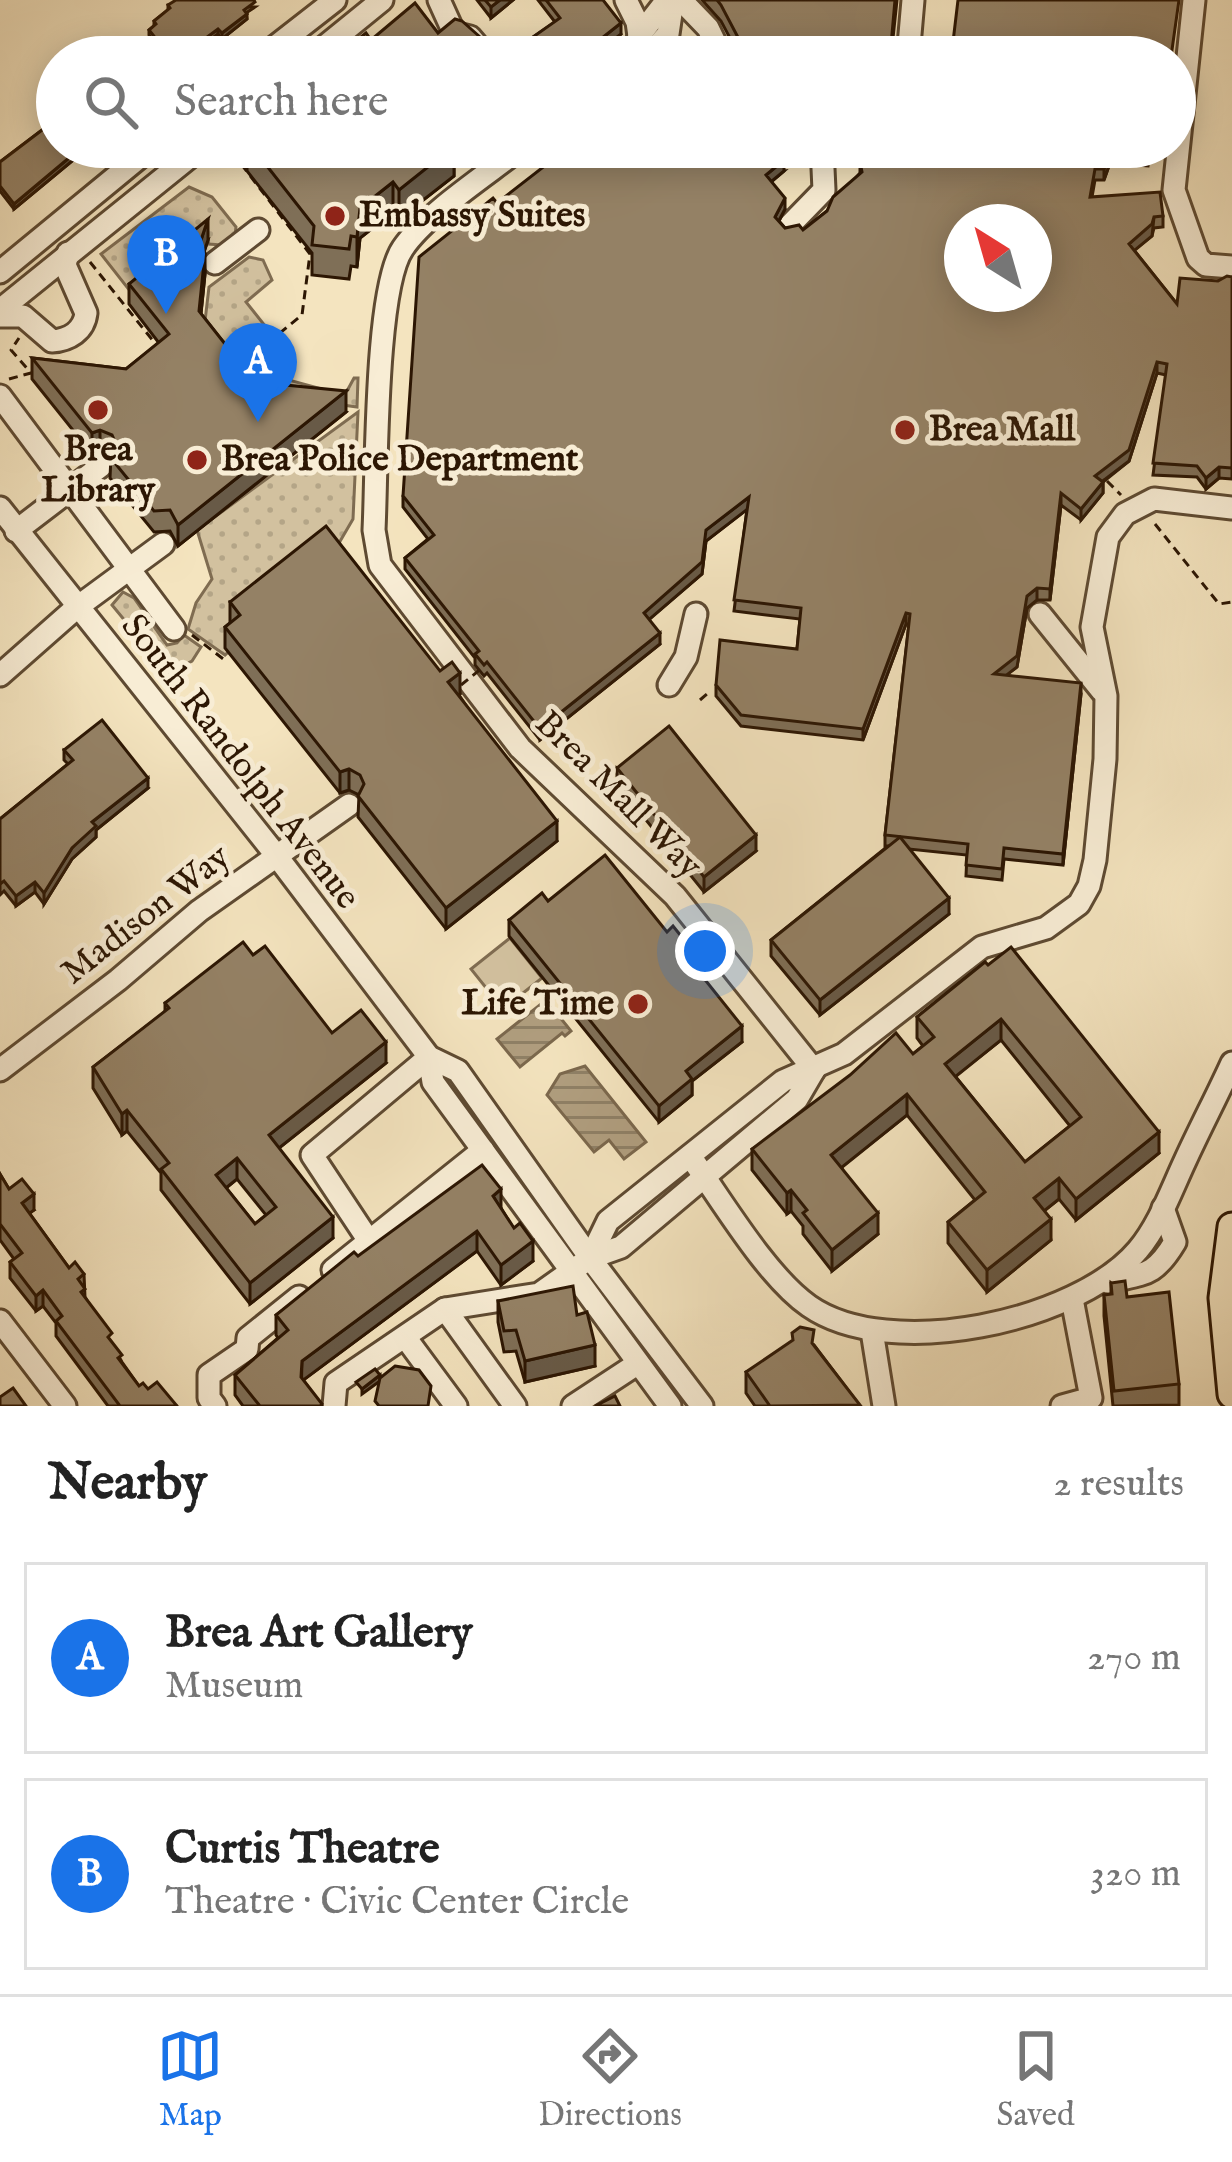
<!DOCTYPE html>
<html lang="en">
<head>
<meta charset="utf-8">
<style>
	:root { --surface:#fff; --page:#f2f2f2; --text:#222; --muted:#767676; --line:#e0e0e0; --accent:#1a73e8 }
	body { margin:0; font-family:"IM FELL English",serif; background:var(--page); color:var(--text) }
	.compass { position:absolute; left:944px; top:204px; width:108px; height:108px; border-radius:50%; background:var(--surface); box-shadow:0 6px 30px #0003; rotate:323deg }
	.you { position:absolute; left:705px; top:951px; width:42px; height:42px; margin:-30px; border:9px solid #fff; border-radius:50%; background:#1a73e8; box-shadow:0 0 0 18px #1a73e833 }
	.badge { display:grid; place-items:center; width:78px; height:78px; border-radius:50%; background:var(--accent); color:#fff; font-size:39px; font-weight:700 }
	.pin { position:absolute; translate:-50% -99px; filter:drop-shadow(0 3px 6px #0008) }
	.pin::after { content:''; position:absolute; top:63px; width:42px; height:36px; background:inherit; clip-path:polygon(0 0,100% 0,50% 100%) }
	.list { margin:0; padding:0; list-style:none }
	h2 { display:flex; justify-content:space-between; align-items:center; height:156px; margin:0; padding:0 48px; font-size:51px }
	h2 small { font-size:39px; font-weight:400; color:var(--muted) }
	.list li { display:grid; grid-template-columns:78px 1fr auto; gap:36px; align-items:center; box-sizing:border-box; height:192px; margin:0 24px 24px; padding:0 24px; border:3px solid var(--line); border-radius:0px }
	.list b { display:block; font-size:45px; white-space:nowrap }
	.list p { margin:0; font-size:39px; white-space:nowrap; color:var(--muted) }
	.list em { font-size:39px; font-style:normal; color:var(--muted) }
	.icon { flex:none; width:66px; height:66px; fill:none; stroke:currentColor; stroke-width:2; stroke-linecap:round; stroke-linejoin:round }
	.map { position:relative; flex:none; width:1232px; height:1406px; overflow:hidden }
	.search { position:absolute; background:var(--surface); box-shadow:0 6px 30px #0003; left:36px; right:36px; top:36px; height:132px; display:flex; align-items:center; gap:30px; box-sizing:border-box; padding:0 42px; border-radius:66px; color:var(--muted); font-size:45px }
	.sheet { height:588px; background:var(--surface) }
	nav { display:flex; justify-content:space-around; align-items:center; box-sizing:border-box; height:168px; border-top:3px solid var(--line); background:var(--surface); font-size:33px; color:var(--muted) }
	nav a { display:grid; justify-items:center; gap:6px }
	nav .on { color:var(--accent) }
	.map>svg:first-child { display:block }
</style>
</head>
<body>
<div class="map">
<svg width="1232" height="1406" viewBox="0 0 1232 1406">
	<defs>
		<pattern id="grass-dots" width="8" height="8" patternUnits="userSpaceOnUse" patternTransform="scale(3)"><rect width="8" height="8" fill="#d2c19f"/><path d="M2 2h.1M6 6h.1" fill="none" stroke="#b4a587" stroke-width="1.8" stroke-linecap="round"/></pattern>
		<pattern id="water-rules" width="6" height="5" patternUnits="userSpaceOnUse" patternTransform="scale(3)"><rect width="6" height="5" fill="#b09e7f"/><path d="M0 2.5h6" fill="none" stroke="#8f8066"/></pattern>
	</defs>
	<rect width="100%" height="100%" fill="#f4e4bf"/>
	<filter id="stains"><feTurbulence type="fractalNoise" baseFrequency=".00167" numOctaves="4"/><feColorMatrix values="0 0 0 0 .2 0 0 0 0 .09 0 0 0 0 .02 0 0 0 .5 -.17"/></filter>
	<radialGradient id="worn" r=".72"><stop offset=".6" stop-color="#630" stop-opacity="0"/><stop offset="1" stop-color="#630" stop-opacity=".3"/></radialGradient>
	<!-- grass -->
	<g fill="url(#grass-dots)" stroke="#7f6c51" stroke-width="3">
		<path d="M189,187L212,197L236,227L235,235L221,245L209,244L206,233L130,291L101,254Z"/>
		<path d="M249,257L263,260L272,280L246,302L266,327L263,332L266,341L230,371L203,338L209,287Z"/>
		<path d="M269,346L278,357L276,368L292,381L340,394L347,391L354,378H358L357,407L249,392L235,374Z"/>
		<path d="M358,412L353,519L332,555L225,655L188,629L196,603L212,579L197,530Z"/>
		<path d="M123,592L134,598L167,645L177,643L184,635L201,647L192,661L168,673L112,605Z"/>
	</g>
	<!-- pitch -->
	<path fill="#d2c19f" stroke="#7f6c51" stroke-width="3" d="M510,938L542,978L503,1009L471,969Z"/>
	<!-- water -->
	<g fill="url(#water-rules)" stroke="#7b684d" stroke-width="3">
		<path d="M546,1000L571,1031L565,1036L562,1033L520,1067L497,1039Z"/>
		<path d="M585,1066L646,1142L624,1159L609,1140L594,1152L547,1095L560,1074Z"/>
	</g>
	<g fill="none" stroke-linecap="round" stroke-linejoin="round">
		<!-- minor casing -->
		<g stroke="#5e4a32" stroke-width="27">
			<g id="minor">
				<path d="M439,0L454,33L470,37L487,57"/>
				<path d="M626,0L637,22L639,36"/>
				<path d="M681,0L708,28L722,57"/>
				<path d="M1194,0L1174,190L1198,258L1206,265L1232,267"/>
				<path d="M262,57L335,0"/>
				<path d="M312,57L382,0"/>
				<path d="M634,57L639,36L667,0"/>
				<path d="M647,57L668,34L673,0"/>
				<path d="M908,57L913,0"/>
				<path d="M522,147C488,174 426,214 403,248C375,288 377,472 374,530L380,565L520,748L675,896L814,1070"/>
				<path d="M790,225L824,190L822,147"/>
				<path d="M215,263L258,230"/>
				<path d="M0,272L152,147"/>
				<path d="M0,310L202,147"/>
				<path d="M0,316H23L52,341C69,340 84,331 86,313L65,265L68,253"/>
				<path d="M0,396L174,629"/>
				<path d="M0,508L276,855L429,1057L458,1071L590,1258L702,1406"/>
				<path d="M16,531L101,466"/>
				<path d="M1040,614L1102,691"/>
				<path d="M0,675L76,608L163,544"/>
				<path d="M669,685L686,657L696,614"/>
				<path d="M429,1057L433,1082L670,1406"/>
				<path d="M0,1070L118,980L199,911L349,805"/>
				<path d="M690,1156C721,1199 766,1276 809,1306C889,1362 1077,1322 1138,1250C1159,1225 1171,1191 1185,1161C1200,1128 1217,1096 1232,1063"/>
				<path d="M369,1241L312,1155L429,1057"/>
				<path d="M590,1258L608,1221L783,1081L844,1054L982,947L1046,928L1079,904L1089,886L1095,860L1105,759L1106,696L1092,627L1108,537L1125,514L1154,499L1232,508"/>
				<path d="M333,1270L483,1150"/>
				<path d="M1108,1282C1145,1273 1154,1277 1175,1242L1163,1208"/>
				<path d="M445,1309L515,1406"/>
				<path d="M0,1321L65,1406"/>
				<path d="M872,1331L884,1406"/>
				<path d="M405,1337L456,1406"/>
				<path d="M215,1406L209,1398V1375L247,1349L248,1338L299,1297"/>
				<path d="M334,1406L336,1383L445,1309L539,1294L590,1258L621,1247L797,1099L814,1070"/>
				<path d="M573,1406L637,1364"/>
				<path d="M1062,1406L1091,1398L1072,1299"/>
			</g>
		</g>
		<!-- major casing -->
		<g stroke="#2c1603" stroke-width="33">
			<path id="major" d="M1232,1227L1223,1298L1232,1394"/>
		</g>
		<!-- path -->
		<g stroke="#2c1603" stroke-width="3" stroke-dasharray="9 6" stroke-linecap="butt">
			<path d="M232,152L310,254L302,315L242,364"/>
			<path d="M90,262L158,347"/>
			<path d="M9,379L31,373L11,350L19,338"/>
			<path d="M1107,481L1121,495"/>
			<path d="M1155,524L1219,604L1232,602"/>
			<path d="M192,635L226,661"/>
			<path d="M700,700L708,693"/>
		</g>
		<!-- minor -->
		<use href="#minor" stroke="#f8edd5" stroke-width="21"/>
		<!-- major -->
		<use href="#major" stroke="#f4e4bf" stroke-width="27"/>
		<!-- path-bridge -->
		<path stroke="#2c1603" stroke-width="3" stroke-dasharray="9 6" stroke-linecap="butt" d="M461,685L482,668"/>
	</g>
	<!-- wall -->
	<g fill="#7f6f57" stroke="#2c1603" stroke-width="3" fill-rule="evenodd">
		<path d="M477,0H513L491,18Z"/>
		<path d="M538,0H603L621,34L592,57H524L523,44L555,22Z"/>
		<path d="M702,0H897L891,57H740L721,21Z"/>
		<path d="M168,5L255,7L246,13L247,19L222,39L218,34L199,48L198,56L161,51L149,35V30L154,26V21L168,10Z"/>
		<path d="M46,127L57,147H89L14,209L0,191V162Z"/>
		<path d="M247,147H469L454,159V176L399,219L393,212L360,238L357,267L351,266L349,279L312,275V253L247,171Z"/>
		<path d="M900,147H1150L1148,166L1110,163L1104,180H1095L1092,197L1163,216V227L1154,228L1152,236L1134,250L1177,304L1218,281L1232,277V479L1219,478L1206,489L1197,477L1153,475L1166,375L1157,373L1129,461L1103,482V493L1081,520L1061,505L1050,600H1037L1027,608L1017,667L1006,675L1081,694L1063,865L1004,859L1002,880L966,876L967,855L909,849L949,914L820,1015L771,956V940L888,846H885V835L909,624H906L863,740L741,726L716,696V685L797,649L800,619L734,611L747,509L706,541L702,574L649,619L660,644L540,740L487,673L484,676L475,665V658L405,569V558L428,539L403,507V496L497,203L784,171L771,182L785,209L779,221L785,228L803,230L827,211L860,173V162Z"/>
		<path d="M208,240L204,252L205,274L201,314L255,382L346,412L178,546L170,531L154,532L110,478L111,456L100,451L92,454L32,379V358L126,369L159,343L129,304V284Z"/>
		<path d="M230,602L440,671L460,694L459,695L557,841L446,929L358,817L359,795L349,790L340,793L225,648V627L230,623Z"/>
		<path d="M64,750L148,788L96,830V837L72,859L44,904L35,892L16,906L4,891L0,895V819L68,764L64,760Z"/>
		<path d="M617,768L756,851L704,892L617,784Z"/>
		<path d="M548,901L689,959L742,1042L692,1081V1095L659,1122L509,936V920Z"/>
		<path d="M253,955L332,1033L386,1063L279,1148L333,1238L250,1304L161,1190V1173L127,1131L122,1135L93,1088V1067L165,1012V1003ZM237,1179L266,1215L255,1224L226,1188Z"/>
		<path d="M985,962L1159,1153L1076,1220L1059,1199L1044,1211L1051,1240L987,1292L948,1243V1222L975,1200L907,1115L841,1167L878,1234L832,1271L803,1234V1226L791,1211L787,1214L752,1170V1149L913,1054L923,1046L917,1038V1017ZM1001,1040L1070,1126L1025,1162L955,1076Z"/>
		<path d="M0,1174L9,1189L34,1210L29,1213L69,1268L84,1274L85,1297L122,1362L139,1386L177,1406H108L56,1336V1323L43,1306L36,1311L10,1278V1262L14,1259L0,1240Z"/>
		<path d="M501,1208L533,1261L501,1285L477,1251L303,1380L322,1406H243L235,1395V1375L278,1338L276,1335V1315L358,1256Z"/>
		<path d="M1111,1283L1127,1297L1179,1384V1405L1113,1406L1104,1316V1295H1111Z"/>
		<path d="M498,1301L577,1315L595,1366L525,1382L516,1351L504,1352L498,1322Z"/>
		<path d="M814,1345L860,1406H755L746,1393V1372Z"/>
	</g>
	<!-- shaded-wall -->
	<g fill="#685a47" stroke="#2c1603" stroke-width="3">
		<path d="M500,0H513L491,18V7Z"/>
		<path d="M247,14V19L222,39V33Z"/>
		<path d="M621,23V34L592,57H578Z"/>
		<path d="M218,29V34L199,48V43Z"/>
		<path d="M82,147H89L14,209V204Z"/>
		<path d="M446,147H469L454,159V176L399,219V190Z"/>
		<path d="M1110,152V163L1104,180V169Z"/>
		<path d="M784,160V171L766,186V175Z"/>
		<path d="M393,182V212L360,238L357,267V237L360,208Z"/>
		<path d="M785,198V209L775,228V217Z"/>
		<path d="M1154,217L1152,236L1129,255V244Z"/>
		<path d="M208,219V240L200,264V243Z"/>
		<path d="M205,253V274L199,332V311Z"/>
		<path d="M1157,362V373L1129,461L1095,487V476Z"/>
		<path d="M346,391V412L178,546V525Z"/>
		<path d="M100,430V451L92,454V433Z"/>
		<path d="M1219,467V478L1206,489V478Z"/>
		<path d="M1103,482V493L1081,520V509Z"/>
		<path d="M1061,493V505L1050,600V589Z"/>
		<path d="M749,497V508L706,541L702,574L644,624V613L706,530Z"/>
		<path d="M1037,588V600L1027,608L1017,667L994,685V674L1027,596Z"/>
		<path d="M906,613V624L863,740V729Z"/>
		<path d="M660,633V644L540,740V729Z"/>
		<path d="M460,673V694L448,703V682Z"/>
		<path d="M1081,683V694L1063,865V854Z"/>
		<path d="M349,769V790L340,793V772Z"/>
		<path d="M148,778V788L96,830V837L72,859L44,904V893L72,848L92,822Z"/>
		<path d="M557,821V841L446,929V908Z"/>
		<path d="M756,835V851L704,892V877Z"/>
		<path d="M35,882V892L16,906V896Z"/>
		<path d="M949,898V914L820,1015V1000Z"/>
		<path d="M1001,1019V1040L945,1085V1064Z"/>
		<path d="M742,1026V1042L692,1081V1095L659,1122V1106L686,1071Z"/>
		<path d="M386,1042V1063L269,1156V1135Z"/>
		<path d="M907,1094V1115L831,1176V1155Z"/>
		<path d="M127,1110V1131L122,1135V1114Z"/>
		<path d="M1159,1132V1153L1076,1220V1199Z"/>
		<path d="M237,1158V1179L216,1196V1175Z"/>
		<path d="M1059,1178V1199L1034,1219V1198Z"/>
		<path d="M501,1189V1210L493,1196Z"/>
		<path d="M791,1190V1211L787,1214V1193Z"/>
		<path d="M34,1194V1210L22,1219V1203Z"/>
		<path d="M878,1213V1234L832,1271V1250Z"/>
		<path d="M333,1217V1238L250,1304V1283Z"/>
		<path d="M1051,1219V1240L987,1292V1270Z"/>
		<path d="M477,1231V1251L302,1381L301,1397L302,1361Z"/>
		<path d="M533,1241V1261L501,1285V1265Z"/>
		<path d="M43,1290V1306L36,1311V1296Z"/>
		<path d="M595,1345V1366L525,1382V1361Z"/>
		<path d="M380,1375V1381L362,1394V1389Z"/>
	</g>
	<!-- building -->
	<g fill="#948165" stroke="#2c1603" stroke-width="3" fill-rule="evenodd">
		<path d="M176,0H254L255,2L244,10L247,14L222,33L218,29L199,43L198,50L161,45L149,30L156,24L154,21L170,8L168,5Z"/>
		<path d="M485,0H500L491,7Z"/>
		<path d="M546,0H603L621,23L578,57H533L523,44L560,18Z"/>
		<path d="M717,0H895L890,57H756L742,45L721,5Z"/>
		<path d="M958,0H1179L1171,57H935L937,43L953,42Z"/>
		<path d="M415,3L438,33L455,19L462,21L498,53L492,57H336L366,33L371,40Z"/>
		<path d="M696,49L702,57H685Z"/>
		<path d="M57,105V147H82L14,204L0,186V162L46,127L52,110Z"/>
		<path d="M252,147H453L399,190L393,182L360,208L357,237L351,236L349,249L312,245L314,226Z"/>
		<path d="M569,147H774L784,160L766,175L785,198L775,217L785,228L799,225L803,230L827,211L833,197L862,172L860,162L875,147L898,149L900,147H1149L1148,155L1110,152L1104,169H1095L1090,197L1160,192L1163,216L1154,217L1152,224L1129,244L1177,304L1180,278L1218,281L1227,276L1232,277V468L1219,467L1206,478L1197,466L1153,463L1167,364L1157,362L1129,450L1095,476L1103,482L1081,509L1061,493L1050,589L1037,588L1027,596L1017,656L994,674L1081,683L1063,854L1004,848L1002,869L966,865L968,844L885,835L910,614L906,613L863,729L741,715L716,685L720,640L797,649L801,608L734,600L749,497L706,530L702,562L644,613L660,633L540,729L487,662L484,665L475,654L479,651L405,558L434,535L403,496L419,257L493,198L497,203ZM962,222H1034V294H962Z"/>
		<path d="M208,219L200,243L205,253L199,311L255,382L346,391L178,525L170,510L154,511L110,457L116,444L112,435L100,430L92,433L32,358L126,369L169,334L129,284Z"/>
		<path d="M326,526L440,671L452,662L460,673L448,682L557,821L446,908L358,796L364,784L360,775L349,769L340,772L225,627L240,615L230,602Z"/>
		<path d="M102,720L148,778L92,822L96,826L72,848L44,893L35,882L16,896L4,881L0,884V819L73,760L64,750Z"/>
		<path d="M669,726L756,835L704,877L617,768Z"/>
		<path d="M900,837L949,898L820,1000L771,940Z"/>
		<path d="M605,855L667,932L673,926L681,936L689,945L682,951L742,1026L686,1071L692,1079L659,1106L509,920L542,893L548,901Z"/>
		<path d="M243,942L253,955L265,946L332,1033L361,1010L386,1042L269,1135L333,1217L250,1283L161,1169L169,1163L127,1110L122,1114L93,1067L169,1008L165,1003ZM237,1158L276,1207L255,1224L216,1175Z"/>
		<path d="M1011,947L1159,1132L1076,1199L1059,1178L1034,1198L1051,1219L987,1270L948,1222L985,1192L907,1094L831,1155L878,1213L832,1250L803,1213L807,1210L791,1190L787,1193L752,1149L850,1075L896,1033L913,1054L934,1037L917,1017L985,962L988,965ZM1001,1019L1081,1117L1025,1162L945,1064Z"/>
		<path d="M482,1165L501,1189L493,1196L514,1228L520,1223L533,1241L501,1265L477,1231L302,1361L301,1377L322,1404L320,1406H260L235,1375L288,1330L276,1315L354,1252L358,1256Z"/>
		<path d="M0,1174L9,1189L22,1179L34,1194L22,1203L69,1268L75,1262L84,1274L78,1279L85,1289L81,1292L112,1333L108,1337L122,1355L118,1358L139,1386L143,1383L148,1389L157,1382L177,1406H120L56,1321L62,1316L43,1290L36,1296L10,1262L22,1253L0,1224Z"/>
		<path d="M1125,1281L1127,1297L1169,1292L1179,1384L1114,1391L1104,1295L1112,1294L1111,1283Z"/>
		<path d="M573,1286L577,1315L587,1312L595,1345L525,1361L516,1330L504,1331L498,1301Z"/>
		<path d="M800,1327L814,1330L812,1343L860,1405L770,1406L746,1372L793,1340L792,1333Z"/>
		<path d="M395,1366L419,1370L431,1386L428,1406H379L375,1401L380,1378Z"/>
		<path d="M375,1369L380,1375L362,1389L356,1382Z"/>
		<path d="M13,1388L26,1406H0V1397Z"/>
		<path d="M615,1396L620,1406H595Z"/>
	</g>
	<!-- markers -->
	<g fill="#8f2418" stroke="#f8edd5" stroke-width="4.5">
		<circle cx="335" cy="216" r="12"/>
		<circle cx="98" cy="410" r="12"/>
		<circle cx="905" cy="430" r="12"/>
		<circle cx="197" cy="460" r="12"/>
		<circle cx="638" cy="1004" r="12"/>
	</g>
	<g text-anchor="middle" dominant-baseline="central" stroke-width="10" stroke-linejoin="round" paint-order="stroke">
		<!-- poi labels -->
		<g font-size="36" font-weight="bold" fill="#2c1603" stroke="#f8edd5" text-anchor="start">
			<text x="359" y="216">Embassy Suites</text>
			<text x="929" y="430">Brea Mall</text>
			<text x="98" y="450" text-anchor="middle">Brea<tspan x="98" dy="41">Library</tspan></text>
			<text x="221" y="460">Brea Police Department</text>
			<text x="614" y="1004" text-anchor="end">Life Time</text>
		</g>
		<!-- street labels -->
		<g font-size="36" fill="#2c1603" stroke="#f8edd5">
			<text transform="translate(240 762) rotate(52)">South Randolph Avenue</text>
			<text transform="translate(618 795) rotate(45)">Brea Mall Way</text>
			<text transform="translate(146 915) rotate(-38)">Madison Way</text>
		</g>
	</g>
	<rect width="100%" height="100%" filter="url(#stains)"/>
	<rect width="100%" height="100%" fill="url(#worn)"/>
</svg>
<svg class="compass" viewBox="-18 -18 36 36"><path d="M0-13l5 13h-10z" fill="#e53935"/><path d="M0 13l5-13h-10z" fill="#767676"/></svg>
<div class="you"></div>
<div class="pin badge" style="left:258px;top:422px">A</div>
<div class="pin badge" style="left:166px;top:314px">B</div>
<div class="search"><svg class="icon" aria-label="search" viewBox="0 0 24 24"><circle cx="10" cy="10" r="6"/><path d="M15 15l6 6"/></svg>Search here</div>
</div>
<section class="sheet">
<h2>Nearby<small>2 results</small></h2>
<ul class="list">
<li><span class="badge">A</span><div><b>Brea Art Gallery</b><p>Museum</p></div><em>270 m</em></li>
<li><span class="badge">B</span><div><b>Curtis Theatre</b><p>Theatre · Civic Center Circle</p></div><em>320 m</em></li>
</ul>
</section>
<nav>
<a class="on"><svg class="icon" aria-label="map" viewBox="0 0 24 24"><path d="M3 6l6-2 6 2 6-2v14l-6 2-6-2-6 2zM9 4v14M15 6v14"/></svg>Map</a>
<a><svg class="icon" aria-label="directions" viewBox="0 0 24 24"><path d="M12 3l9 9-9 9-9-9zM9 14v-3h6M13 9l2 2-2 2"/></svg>Directions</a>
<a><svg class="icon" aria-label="saved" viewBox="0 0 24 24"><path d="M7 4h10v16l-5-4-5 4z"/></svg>Saved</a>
</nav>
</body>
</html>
